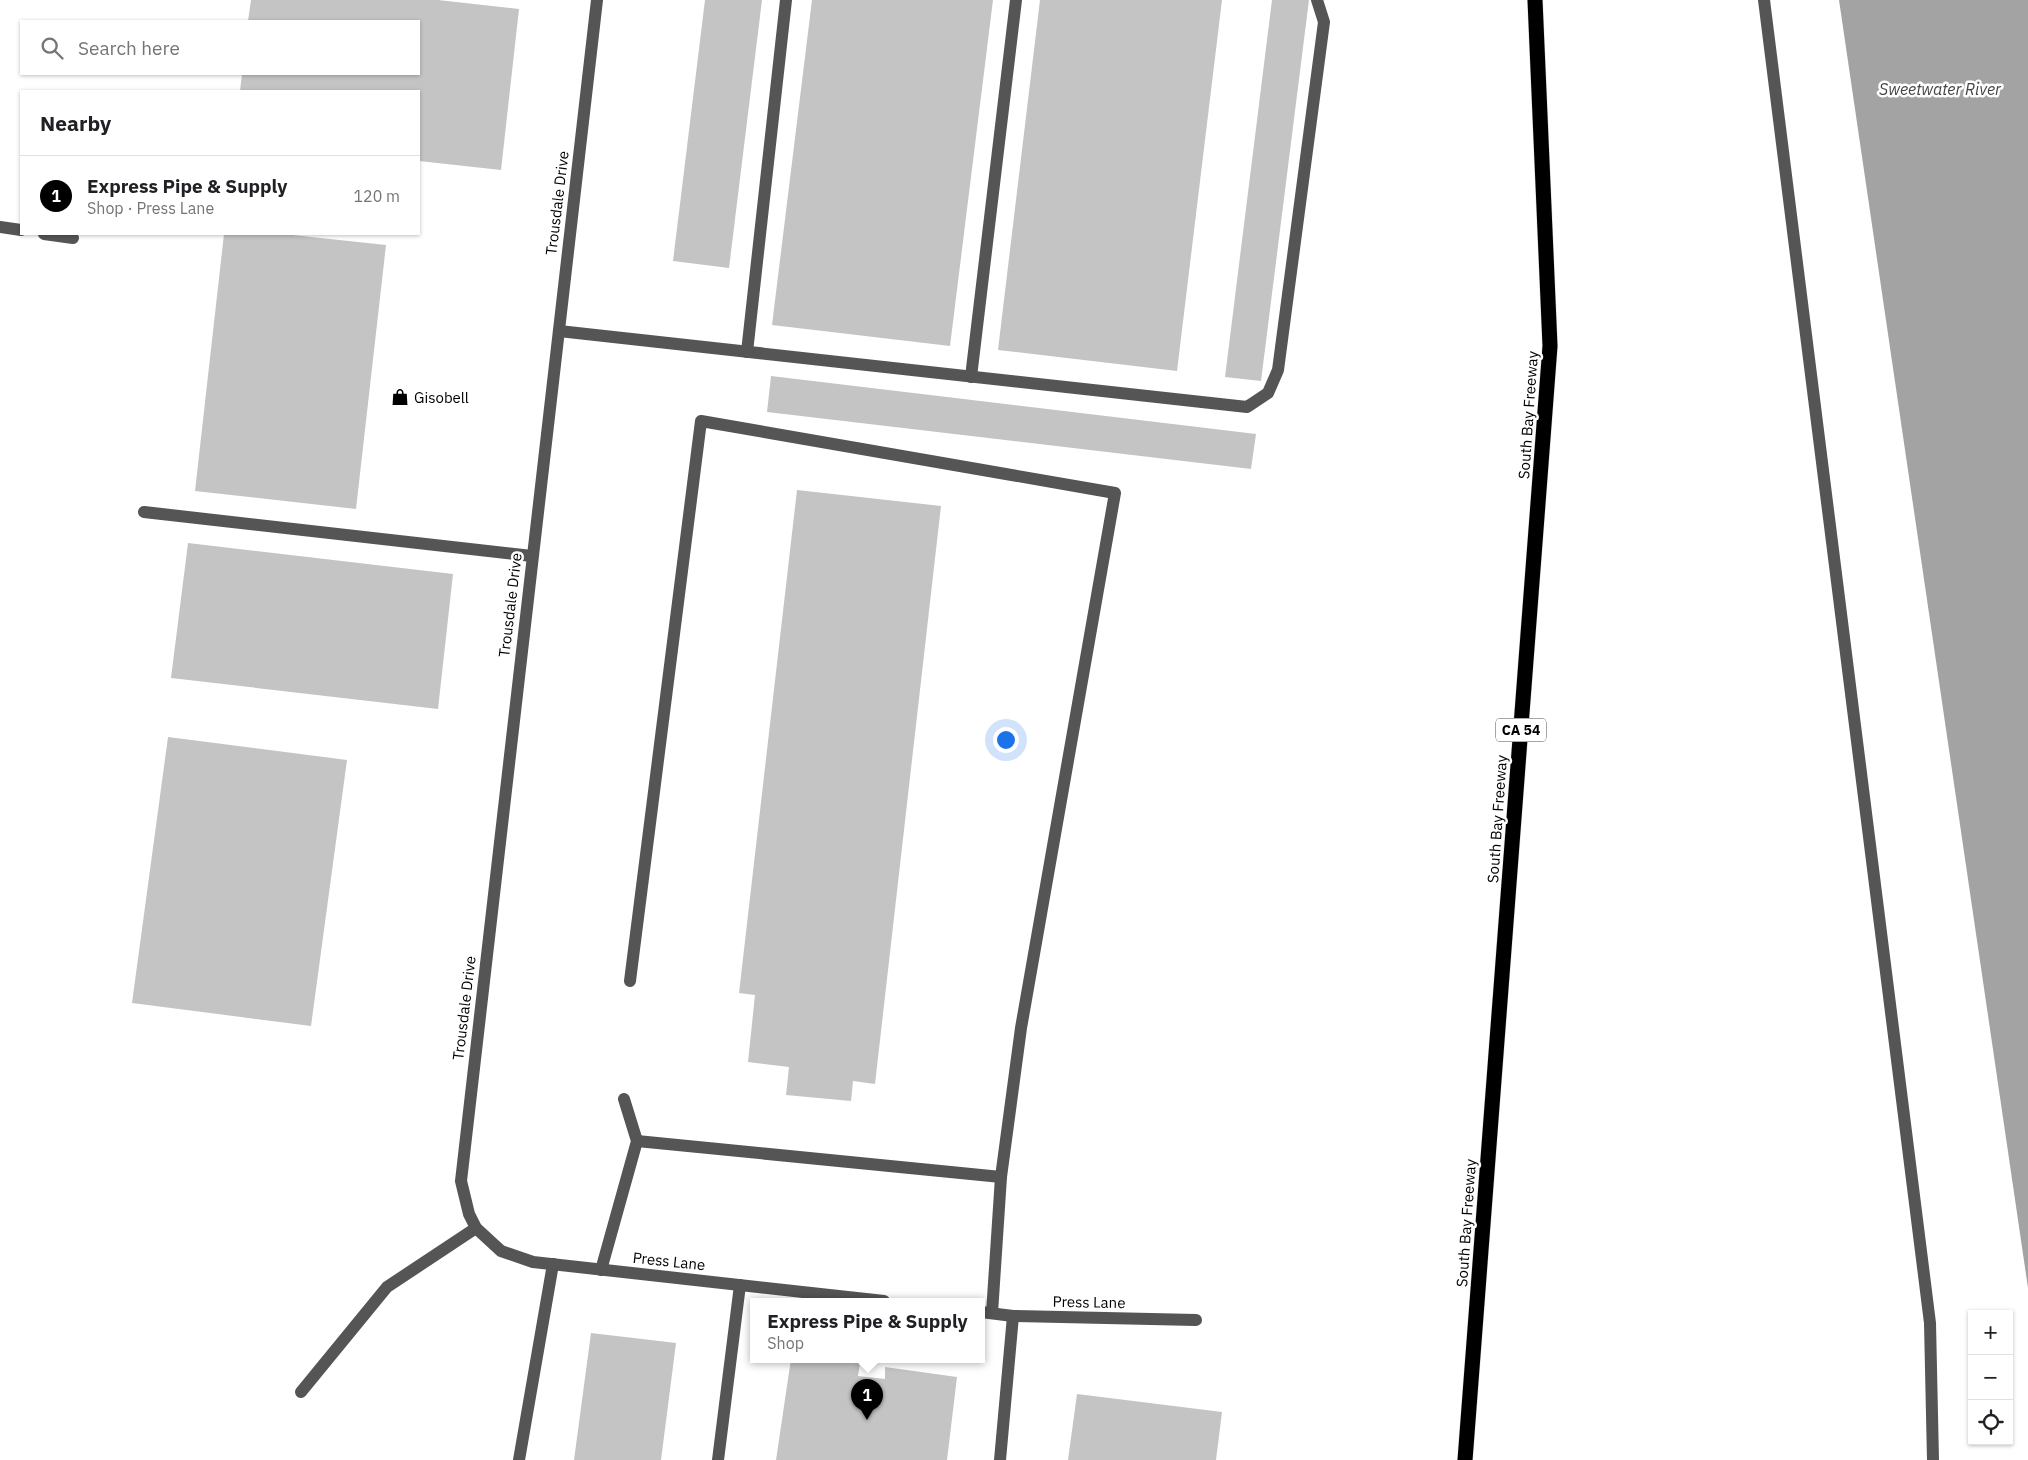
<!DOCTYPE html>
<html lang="en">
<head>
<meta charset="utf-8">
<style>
	:root { --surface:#fff; --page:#f6f6f6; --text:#202124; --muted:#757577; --line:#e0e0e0; --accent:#000 }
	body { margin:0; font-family:"IBM Plex Sans",sans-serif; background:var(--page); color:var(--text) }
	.controls { position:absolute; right:15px; bottom:15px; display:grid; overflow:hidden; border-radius:0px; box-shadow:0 1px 4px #0004 }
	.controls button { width:45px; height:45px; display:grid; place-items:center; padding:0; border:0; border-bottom:1px solid var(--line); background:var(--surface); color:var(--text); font:25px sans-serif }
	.you { position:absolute; left:1005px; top:739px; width:18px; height:18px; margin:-12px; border:4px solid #fff; border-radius:50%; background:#1a73e8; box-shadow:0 0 0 8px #1a73e833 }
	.badge { display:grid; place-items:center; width:32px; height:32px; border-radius:50%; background:var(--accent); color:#fff; font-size:16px; font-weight:700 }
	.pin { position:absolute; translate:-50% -41px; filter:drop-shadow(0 1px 2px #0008) }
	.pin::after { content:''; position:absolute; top:26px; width:18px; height:15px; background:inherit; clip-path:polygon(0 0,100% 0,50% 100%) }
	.popup { position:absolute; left:750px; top:1298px; width:235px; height:65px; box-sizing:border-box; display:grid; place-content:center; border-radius:0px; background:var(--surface); filter:drop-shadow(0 1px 4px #0005); font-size:16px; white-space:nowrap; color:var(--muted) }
	.popup b { font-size:19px; color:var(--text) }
	.popup::after { content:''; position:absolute; left:50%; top:100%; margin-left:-10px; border:10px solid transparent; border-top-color:var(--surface) }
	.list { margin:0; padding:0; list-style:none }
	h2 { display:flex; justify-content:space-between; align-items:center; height:65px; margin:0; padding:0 20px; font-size:21px }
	h2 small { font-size:16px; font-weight:400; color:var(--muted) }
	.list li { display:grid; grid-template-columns:32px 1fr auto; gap:15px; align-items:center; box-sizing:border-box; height:80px; padding:0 20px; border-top:1px solid var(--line) }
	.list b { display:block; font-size:19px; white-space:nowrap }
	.list p { margin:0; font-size:16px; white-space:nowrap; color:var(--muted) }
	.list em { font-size:16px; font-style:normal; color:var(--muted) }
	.icon { flex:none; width:28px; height:28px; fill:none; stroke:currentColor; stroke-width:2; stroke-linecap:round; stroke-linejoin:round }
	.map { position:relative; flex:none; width:2028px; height:1460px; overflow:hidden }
	.search { position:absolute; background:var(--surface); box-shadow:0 1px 4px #0004; left:20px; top:20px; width:400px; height:55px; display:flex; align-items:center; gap:12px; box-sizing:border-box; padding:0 18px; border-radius:0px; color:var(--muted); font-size:19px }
	.panel { position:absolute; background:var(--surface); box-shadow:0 1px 4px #0004; left:20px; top:90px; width:400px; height:145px; border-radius:0px }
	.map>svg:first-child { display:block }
</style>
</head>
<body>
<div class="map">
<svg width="2028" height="1460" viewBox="0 0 2028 1460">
	<rect width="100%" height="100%" fill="#fff"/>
	<!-- water -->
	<path fill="#a3a3a3" d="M1839,0H2028V1288Z"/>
	<!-- building -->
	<g fill="#c4c4c4">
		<path d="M251,0H438L519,9L501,170L419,161V91H240L242,74H419V21H248Z"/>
		<path d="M705,0H762L729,268L673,261Z"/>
		<path d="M812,0H993L950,346L772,325Z"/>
		<path d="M1040,0H1222L1177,371L998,350Z"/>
		<path d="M1272,0H1309L1261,381L1225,377Z"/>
		<path d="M224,234H283L386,245L356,509L195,491Z"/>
		<path d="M771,376L1256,434L1251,469L767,412Z"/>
		<path d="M797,490L941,506L875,1084L853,1081L851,1101L786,1095L789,1067L748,1062L755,995L739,993Z"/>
		<path d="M188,543L453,574L438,709L171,678Z"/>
		<path d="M168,737L347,760L311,1026L132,1003Z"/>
		<path d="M591,1333L676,1343L661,1460H574Z"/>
		<path d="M791,1359L860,1363L858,1376L885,1379V1367L957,1377L947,1460H776Z"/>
		<path d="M1077,1394L1222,1412L1216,1460H1068Z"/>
	</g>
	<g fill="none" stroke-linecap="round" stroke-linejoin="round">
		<!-- highway casing -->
		<g stroke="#dbdbdb" stroke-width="16">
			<path id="highway" d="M1465,1460L1550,346L1535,0"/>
		</g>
		<!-- minor -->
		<g stroke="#555" stroke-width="12">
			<path d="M597,0L461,1181L469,1214L476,1228L501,1251L533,1262L884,1301"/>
			<path d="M1764,0L1930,1323L1933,1460"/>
			<path d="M0,227L21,230"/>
			<path d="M44,234L73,238"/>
			<path d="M559,331L1247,407L1268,393L1278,370L1324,22L1317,0"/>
			<path d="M747,352L786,0"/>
			<path d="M971,377L1016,0"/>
			<path d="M144,512L532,556"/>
			<path d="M630,981L701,421L1115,493L1021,1028L1001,1177"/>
			<path d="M637,1141L1001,1177L992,1313"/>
			<path d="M601,1270L637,1141L624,1099"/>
			<path d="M981,1312L1013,1316L1196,1320"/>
			<path d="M301,1392L387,1287L476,1228"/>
			<path d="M519,1460L553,1264"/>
			<path d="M718,1460L740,1285"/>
			<path d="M1000,1460L1013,1316"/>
		</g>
		<!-- highway -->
		<use href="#highway" stroke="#000" stroke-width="15"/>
	</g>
	<!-- icons -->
	<defs>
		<g id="shop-bare" transform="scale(1.35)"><path d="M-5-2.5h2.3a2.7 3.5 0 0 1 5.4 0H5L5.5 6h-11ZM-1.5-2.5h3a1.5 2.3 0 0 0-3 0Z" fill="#000" stroke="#fff" stroke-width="2.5" paint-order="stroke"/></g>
	</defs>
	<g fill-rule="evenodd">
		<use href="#shop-bare" x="400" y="397"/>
	</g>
	<g text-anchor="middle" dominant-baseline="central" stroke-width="5" stroke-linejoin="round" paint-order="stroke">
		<!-- shield labels -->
		<rect fill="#fff" stroke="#4c4c4c" stroke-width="1" x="1496" y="718.5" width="50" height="23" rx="4"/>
		<g font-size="14" font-weight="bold" fill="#000">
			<text x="1521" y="730">CA 54</text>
		</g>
		<!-- street labels -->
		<g font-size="15" fill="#000" stroke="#fff">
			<text transform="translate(557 203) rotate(-83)">Trousdale Drive</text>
			<text transform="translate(1528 415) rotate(-86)">South Bay Freeway</text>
			<text transform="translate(510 605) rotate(-83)">Trousdale Drive</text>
			<text transform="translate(1497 819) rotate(-86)">South Bay Freeway</text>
			<text transform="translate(464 1008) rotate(-83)">Trousdale Drive</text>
			<text transform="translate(1466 1223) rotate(-86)">South Bay Freeway</text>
			<text transform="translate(669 1261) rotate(6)">Press Lane</text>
			<text transform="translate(1089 1302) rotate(1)">Press Lane</text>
		</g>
		<!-- poi labels -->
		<g font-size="15" fill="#000" stroke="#fff" text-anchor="start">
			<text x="414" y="397">Gisobell</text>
		</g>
		<!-- water labels -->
		<g font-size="16" font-style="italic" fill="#444" stroke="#fff">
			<text x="1940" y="89">Sweetwater River</text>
		</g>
	</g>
</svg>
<div class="controls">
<button>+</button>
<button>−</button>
<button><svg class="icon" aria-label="locate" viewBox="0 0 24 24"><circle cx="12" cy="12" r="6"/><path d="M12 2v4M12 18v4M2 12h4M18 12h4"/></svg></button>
</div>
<div class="you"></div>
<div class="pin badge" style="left:867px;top:1420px">1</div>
<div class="popup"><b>Express Pipe &amp; Supply</b>Shop</div>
<div class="search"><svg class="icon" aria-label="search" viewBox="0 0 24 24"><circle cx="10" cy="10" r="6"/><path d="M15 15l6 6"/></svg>Search here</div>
<section class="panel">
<h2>Nearby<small></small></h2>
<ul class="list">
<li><span class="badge">1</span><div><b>Express Pipe &amp; Supply</b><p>Shop · Press Lane</p></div><em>120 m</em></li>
</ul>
</section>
</div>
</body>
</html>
